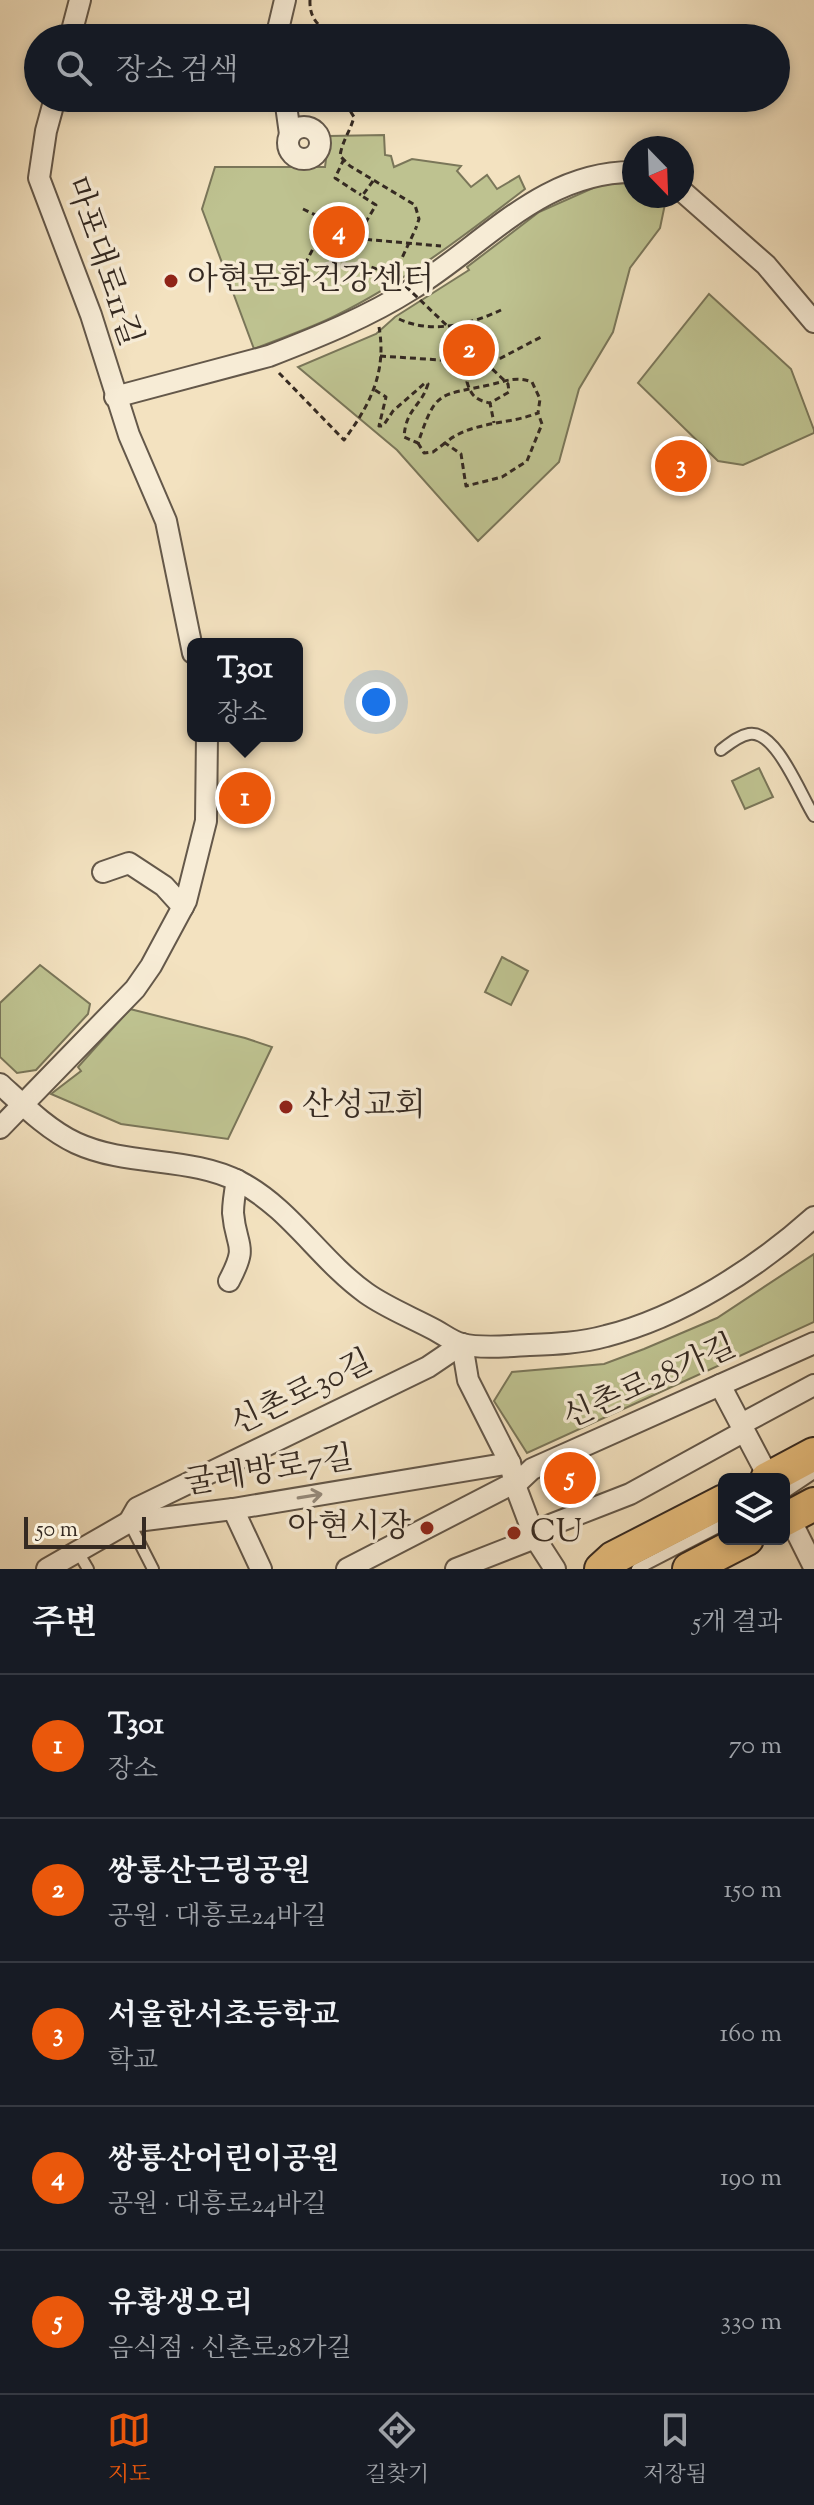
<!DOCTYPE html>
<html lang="ko">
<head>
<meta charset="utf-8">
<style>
	:root { --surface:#171b24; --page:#20242c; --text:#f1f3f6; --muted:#9ea1a6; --line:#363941; --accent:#ea580c }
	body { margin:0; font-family:"Sorts Mill Goudy","Noto Serif KR",serif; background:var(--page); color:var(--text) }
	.controls { position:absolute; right:24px; bottom:24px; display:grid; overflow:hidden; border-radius:12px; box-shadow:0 4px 12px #0003 }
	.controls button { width:72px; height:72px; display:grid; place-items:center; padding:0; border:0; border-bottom:2px solid var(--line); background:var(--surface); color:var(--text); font:40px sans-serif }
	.compass { position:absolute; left:622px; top:136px; width:72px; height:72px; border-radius:50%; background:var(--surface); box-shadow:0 4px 12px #0003; rotate:157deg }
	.scale { position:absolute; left:24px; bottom:20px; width:122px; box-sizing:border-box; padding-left:8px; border:4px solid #352a22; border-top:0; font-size:22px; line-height:28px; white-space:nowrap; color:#352a22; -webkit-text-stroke:6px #f7ecd6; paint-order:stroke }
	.you { position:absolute; left:376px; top:702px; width:28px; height:28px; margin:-20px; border:6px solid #fff; border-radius:50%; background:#1a73e8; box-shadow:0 0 0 12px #1a73e833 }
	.badge { display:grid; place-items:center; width:52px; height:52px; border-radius:50%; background:var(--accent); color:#fff; font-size:26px; font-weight:700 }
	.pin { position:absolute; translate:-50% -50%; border:4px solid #fff; box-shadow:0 2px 8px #0006 }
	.popup { position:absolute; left:187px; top:638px; width:116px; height:104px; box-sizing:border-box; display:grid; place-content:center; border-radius:12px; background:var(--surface); filter:drop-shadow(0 2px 6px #0005); font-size:26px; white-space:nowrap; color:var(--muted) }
	.popup b { font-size:30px; color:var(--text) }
	.popup::after { content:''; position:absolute; left:50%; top:100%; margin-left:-16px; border:16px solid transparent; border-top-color:var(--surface) }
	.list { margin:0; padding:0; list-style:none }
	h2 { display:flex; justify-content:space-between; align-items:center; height:104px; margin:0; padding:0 32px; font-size:34px }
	h2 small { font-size:26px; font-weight:400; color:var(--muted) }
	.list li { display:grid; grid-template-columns:52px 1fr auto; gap:24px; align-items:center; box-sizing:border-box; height:144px; padding:0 32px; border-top:2px solid var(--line) }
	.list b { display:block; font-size:30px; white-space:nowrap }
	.list p { margin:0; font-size:26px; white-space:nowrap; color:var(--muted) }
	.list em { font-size:26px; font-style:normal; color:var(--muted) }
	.icon { flex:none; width:44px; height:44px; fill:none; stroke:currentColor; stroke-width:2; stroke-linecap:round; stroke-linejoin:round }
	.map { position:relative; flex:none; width:814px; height:1569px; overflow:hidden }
	.search { position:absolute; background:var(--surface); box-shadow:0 4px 12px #0003; left:24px; right:24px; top:24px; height:88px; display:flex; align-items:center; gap:20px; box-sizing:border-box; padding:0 28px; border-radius:44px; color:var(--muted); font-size:30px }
	.sheet { height:824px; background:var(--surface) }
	nav { display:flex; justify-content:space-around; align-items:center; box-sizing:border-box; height:112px; border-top:2px solid var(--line); background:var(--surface); font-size:22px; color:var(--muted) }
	nav a { display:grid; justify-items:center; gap:4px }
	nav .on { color:var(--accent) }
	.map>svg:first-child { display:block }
</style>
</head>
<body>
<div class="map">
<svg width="814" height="1569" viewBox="0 0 814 1569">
	<rect width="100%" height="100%" fill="#f3e2c0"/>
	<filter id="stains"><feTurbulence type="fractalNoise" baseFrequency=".0025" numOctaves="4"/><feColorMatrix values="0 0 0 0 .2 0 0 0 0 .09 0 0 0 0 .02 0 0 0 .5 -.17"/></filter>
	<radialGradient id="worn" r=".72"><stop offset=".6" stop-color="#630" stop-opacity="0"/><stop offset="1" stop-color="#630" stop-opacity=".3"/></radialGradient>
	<!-- green -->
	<g fill="#bec290" stroke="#7a7659" stroke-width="2">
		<path d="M384,135L385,155L391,156L394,167L412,159L461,166L457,171L471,187L487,175L497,189L519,176L525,189C464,236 404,282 335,316C309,329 281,338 254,349L202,209L215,167H325L329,136Z"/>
		<path d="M602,184L632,183L634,184V196H659L665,204L660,228L630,268L613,332L579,389L559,462L478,541L397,450L298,367L376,334L395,317L469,270L467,267L539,212Z"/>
		<path d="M709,294L791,369L814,430V433L743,465L718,461L638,383Z"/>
		<path d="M759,768L773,797L745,809L732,781Z"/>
		<path d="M502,957L528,971L511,1005L485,992Z"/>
		<path d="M40,965L90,1004L88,1014L36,1070L17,1073L0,1057V1003Z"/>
		<path d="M130,1009L245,1038L272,1047L228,1139L121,1124L51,1094L81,1071L78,1067Z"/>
		<path d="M814,1254V1322L527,1453L494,1401L512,1372L604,1364L644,1349L717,1318Z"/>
	</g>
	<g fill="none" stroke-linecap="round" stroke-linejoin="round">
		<!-- lane casing -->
		<g stroke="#64584a" stroke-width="14">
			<g id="lane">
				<path d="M721,750C729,744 738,736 749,734C776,729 801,796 814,816"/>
				<path d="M784,1493L814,1473"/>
				<path d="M129,1522L153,1569"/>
				<path d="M78,1552L88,1569"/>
				<path d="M637,1569L724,1524"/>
			</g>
		</g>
		<!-- street casing -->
		<g stroke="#64584a" stroke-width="24">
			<g id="street">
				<path d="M70,38L80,0"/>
				<path d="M276,38L285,0"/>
				<path d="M55,98L46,131L39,178L91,315L129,435L166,521L193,653"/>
				<path d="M285,98L290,134"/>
				<circle cx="304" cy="143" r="16"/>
				<path d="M682,191L766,265L814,322"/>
				<path d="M115,397L269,356C318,337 368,317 412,289C484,245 542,171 634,172"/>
				<path d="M103,872L129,863L164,886L183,907"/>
				<path d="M0,1084C23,1105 48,1130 76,1143C128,1167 190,1156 240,1182C290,1208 320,1260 366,1293C387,1308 413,1318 435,1330C444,1335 453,1342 462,1344C480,1349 510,1346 529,1345C554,1344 581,1343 606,1336C681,1317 757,1268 814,1217"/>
				<path d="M0,1128L135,989L151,966L186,901L206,821L207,736"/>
				<path d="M229,1281C249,1243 236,1249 233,1213C233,1202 235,1191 237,1180"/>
				<path d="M462,1344L468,1380L510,1463L515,1485L535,1538L555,1569"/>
				<path d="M720,1385L769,1478"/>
				<path d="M233,1509L261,1569"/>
				<path d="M789,1517L814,1567"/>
				<path d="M129,1522L137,1508L428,1367L462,1344"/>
				<path d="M47,1569L129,1522L233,1509L510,1463"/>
				<path d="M347,1569L506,1487L515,1485L532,1469L814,1343"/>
				<path d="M456,1569L535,1538L540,1529L630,1494L743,1432L745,1422L814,1385"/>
			</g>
		</g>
		<!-- primary casing -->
		<g stroke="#352a22" stroke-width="36">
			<g id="primary">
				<path d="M767,1479L814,1454"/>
				<path d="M784,1520L814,1504"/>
				<path d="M601,1569L613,1558L724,1501"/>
				<path d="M689,1569L747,1539"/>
			</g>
		</g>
		<!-- path -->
		<g stroke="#352a22" stroke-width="3" stroke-dasharray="6 4" stroke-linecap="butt">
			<path d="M310,0C309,21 322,30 340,38"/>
			<path d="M305,106L335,101L347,106L354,117C350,132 342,141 340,156L350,166L415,205L419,219L416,228"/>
			<path d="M344,159L335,178L361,195"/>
			<path d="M373,181L362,196L376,205L358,235L362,239L441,246"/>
			<path d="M303,209L358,235"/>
			<path d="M305,264L327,222"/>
			<path d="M399,319C430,334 470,325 501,310"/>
			<path d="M380,356L471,362L501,358L541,337"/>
			<path d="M279,373L344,440C370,405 387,372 379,327"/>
			<path d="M375,390L386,397L379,426H383L393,411L425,383L428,384C421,407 406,408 404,437L418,443C436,390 438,396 489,385C506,381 516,376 532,382L540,399L538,413C508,425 471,421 445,443L461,454L466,486L502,477L527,461L542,424L538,413"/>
			<path d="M418,443L424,453L433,452L445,443"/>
		</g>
		<!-- lane -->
		<use href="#lane" stroke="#f7ecd6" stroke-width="10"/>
		<!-- street -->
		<use href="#street" stroke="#f7ecd6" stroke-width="20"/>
		<!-- primary -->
		<use href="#primary" stroke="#eac180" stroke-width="32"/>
		<!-- path-bridge -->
		<g stroke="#352a22" stroke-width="3" stroke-dasharray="6 4" stroke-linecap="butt">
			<path d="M362,264L394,275L508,384L509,392L490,403L494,423"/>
			<path d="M394,275L416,228"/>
			<path d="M472,373L467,382C471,396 476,400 490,403"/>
		</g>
	</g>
	<!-- one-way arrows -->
	<defs><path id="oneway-shaft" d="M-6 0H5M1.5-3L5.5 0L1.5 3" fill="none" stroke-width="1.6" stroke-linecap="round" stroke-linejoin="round" transform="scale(2)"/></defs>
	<use stroke="#968b7c" href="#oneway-shaft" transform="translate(310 1496) rotate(-9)"/>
	<!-- markers -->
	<g fill="#8f2418" stroke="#f7ecd6" stroke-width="3">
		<circle cx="171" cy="281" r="8"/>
		<circle cx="286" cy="1107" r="8"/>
		<circle cx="427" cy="1528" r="8"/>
		<circle cx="514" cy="1533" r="8"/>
	</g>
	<g text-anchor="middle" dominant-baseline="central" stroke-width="7" stroke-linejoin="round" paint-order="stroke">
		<!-- street labels -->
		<g font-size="32" fill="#352a22" stroke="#f7ecd6">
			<text transform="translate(102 262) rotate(71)">마포대로11길</text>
			<text transform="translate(650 1383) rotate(-24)">신촌로28가길</text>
			<text transform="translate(302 1394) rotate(-26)">신촌로30길</text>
			<text transform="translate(269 1472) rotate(-9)">굴레방로7길</text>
		</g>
		<!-- poi labels -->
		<g font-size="32" fill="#352a22" stroke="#f7ecd6" text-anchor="start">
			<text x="187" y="281">아현문화건강센터</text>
			<text x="302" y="1107">산성교회</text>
			<text x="411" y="1528" text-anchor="end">아현시장</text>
			<text x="530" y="1533">CU</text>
		</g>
	</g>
	<rect width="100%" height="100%" filter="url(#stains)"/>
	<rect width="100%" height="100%" fill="url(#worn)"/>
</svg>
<div class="controls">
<button><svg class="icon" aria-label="layers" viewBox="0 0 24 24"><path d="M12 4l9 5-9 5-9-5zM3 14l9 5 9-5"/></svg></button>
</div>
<svg class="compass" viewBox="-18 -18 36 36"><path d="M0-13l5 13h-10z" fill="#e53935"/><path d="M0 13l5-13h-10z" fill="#9ea1a6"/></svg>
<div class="scale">50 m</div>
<div class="you"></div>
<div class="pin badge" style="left:245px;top:798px">1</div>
<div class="popup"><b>T301</b>장소</div>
<div class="pin badge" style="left:469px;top:350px">2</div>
<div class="pin badge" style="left:681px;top:466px">3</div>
<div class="pin badge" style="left:339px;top:232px">4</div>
<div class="pin badge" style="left:570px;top:1478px">5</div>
<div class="search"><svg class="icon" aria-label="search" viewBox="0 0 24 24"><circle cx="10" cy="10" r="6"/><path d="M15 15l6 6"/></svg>장소 검색</div>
</div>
<section class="sheet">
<h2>주변<small>5개 결과</small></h2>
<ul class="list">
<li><span class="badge">1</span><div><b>T301</b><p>장소</p></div><em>70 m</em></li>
<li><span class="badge">2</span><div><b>쌍룡산근링공원</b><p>공원 · 대흥로24바길</p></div><em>150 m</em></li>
<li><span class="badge">3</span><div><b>서울한서초등학교</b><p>학교</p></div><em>160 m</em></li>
<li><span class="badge">4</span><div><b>쌍룡산어린이공원</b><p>공원 · 대흥로24바길</p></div><em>190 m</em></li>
<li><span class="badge">5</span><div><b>유황생오리</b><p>음식점 · 신촌로28가길</p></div><em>330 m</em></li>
</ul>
</section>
<nav>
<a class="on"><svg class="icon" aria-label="map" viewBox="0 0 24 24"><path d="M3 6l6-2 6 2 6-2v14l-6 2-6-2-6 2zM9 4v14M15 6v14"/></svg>지도</a>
<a><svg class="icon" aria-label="directions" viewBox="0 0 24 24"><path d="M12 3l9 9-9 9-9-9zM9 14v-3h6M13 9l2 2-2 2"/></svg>길찾기</a>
<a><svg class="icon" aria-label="saved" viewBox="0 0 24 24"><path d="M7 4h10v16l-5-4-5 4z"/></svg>저장됨</a>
</nav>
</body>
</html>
